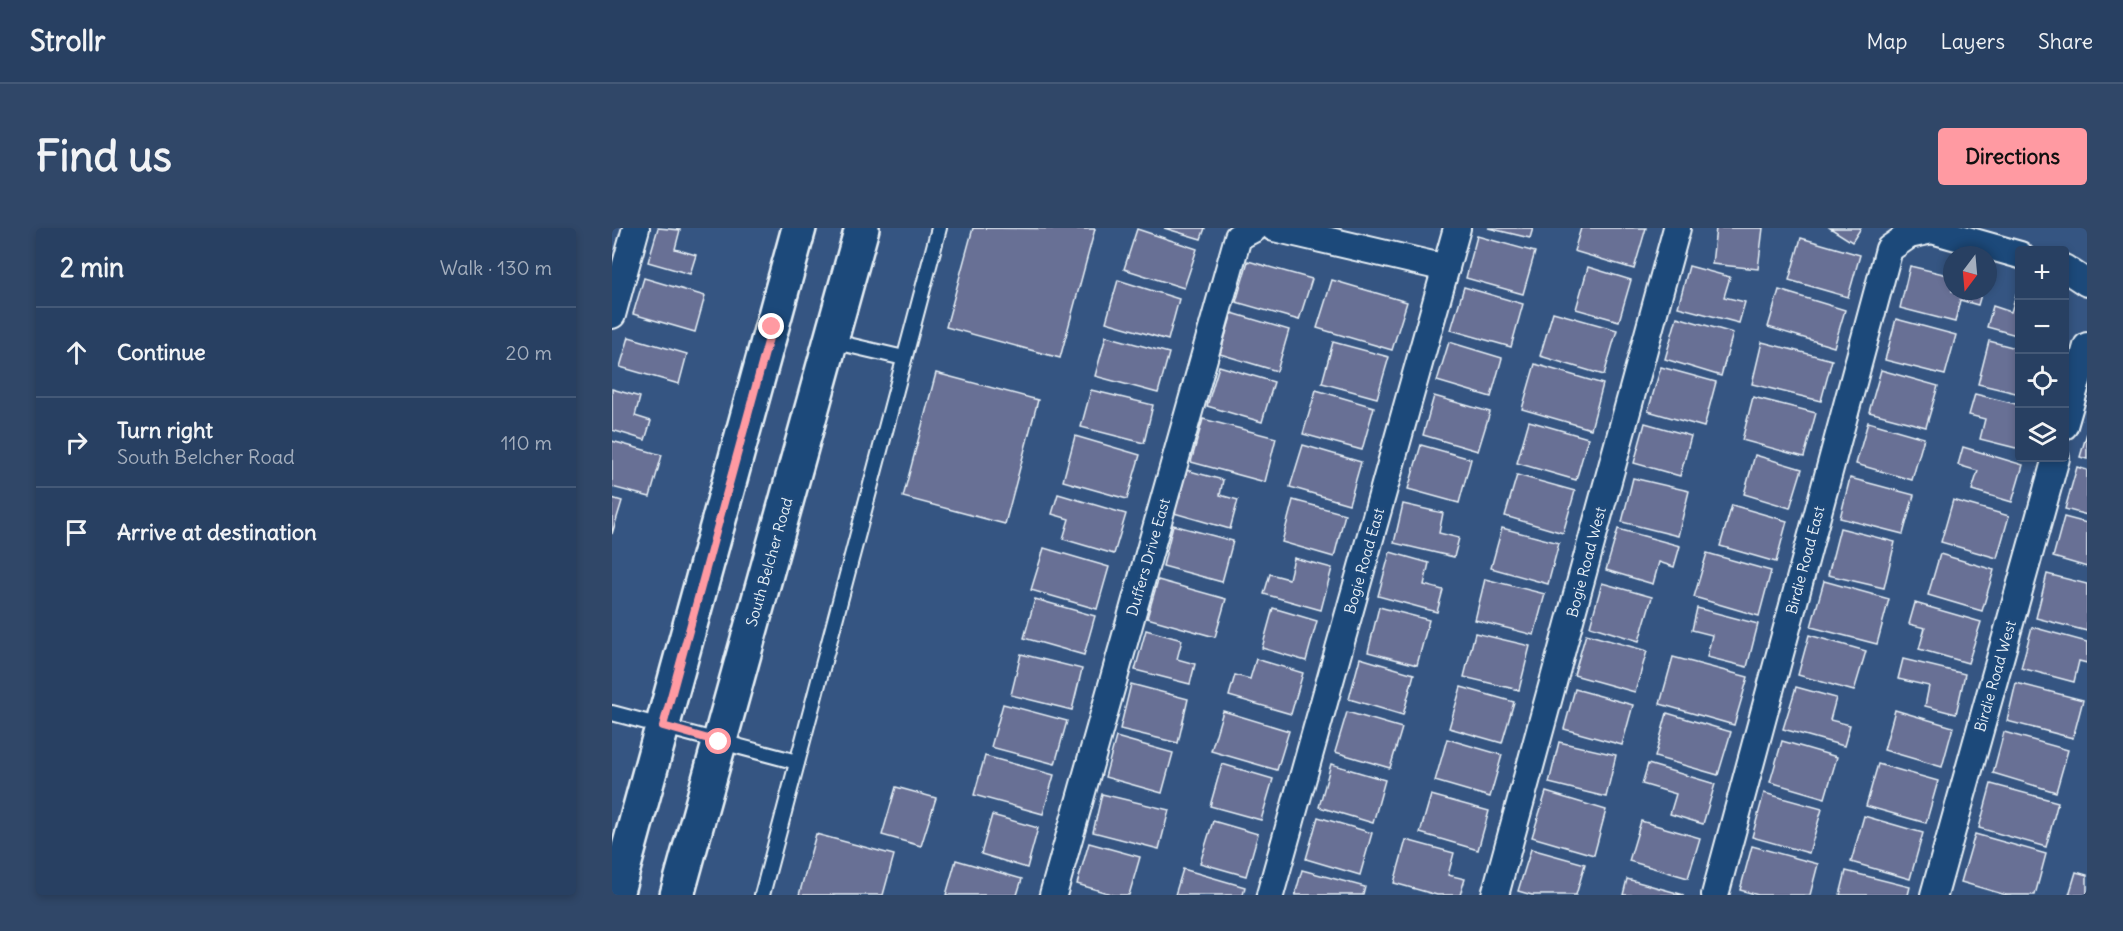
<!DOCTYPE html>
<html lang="en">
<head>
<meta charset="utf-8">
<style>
	:root { --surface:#284062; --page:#304768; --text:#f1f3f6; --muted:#a5afbe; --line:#445977; --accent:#ff9aa2 }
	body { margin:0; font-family:Delius,sans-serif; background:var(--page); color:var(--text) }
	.controls { position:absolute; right:18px; top:18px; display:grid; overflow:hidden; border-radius:6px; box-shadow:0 3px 9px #0003 }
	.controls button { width:54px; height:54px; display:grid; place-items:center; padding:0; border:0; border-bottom:2px solid var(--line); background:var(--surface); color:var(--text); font:30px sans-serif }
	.compass { position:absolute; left:1331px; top:18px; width:54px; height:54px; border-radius:50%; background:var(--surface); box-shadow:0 3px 9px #0003; rotate:196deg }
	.stop { position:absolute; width:18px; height:18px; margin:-14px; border:4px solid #ff9aa2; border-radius:50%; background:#fff }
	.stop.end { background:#ff9aa2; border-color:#fff; box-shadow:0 2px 6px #0008 }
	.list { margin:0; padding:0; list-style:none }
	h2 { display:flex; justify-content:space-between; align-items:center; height:78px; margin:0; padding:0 24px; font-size:26px }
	h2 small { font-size:20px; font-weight:400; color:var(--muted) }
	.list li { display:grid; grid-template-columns:39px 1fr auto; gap:18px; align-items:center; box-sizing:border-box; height:90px; padding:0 24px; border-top:2px solid var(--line) }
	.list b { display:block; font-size:22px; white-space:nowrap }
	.list p { margin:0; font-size:20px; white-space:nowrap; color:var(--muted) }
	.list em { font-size:20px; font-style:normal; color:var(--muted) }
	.icon { flex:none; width:33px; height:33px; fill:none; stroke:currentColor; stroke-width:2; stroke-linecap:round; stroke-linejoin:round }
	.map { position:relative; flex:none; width:1475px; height:667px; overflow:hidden; border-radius:6px }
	header { display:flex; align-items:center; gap:36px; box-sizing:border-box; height:84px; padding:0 30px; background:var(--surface); border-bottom:2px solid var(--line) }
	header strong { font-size:28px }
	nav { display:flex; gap:33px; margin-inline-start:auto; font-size:21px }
	.intro { display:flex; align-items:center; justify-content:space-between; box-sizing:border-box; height:144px; padding:0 36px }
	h1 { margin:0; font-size:42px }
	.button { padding:15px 27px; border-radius:6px; background:var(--accent); color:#111; font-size:21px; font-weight:700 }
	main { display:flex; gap:36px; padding:0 36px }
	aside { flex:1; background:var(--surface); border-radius:6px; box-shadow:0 3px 9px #0003 }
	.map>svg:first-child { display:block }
</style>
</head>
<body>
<header>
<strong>Strollr</strong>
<nav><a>Map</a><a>Layers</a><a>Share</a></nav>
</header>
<div class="intro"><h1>Find us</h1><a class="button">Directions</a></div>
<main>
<aside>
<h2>2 min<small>Walk · 130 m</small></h2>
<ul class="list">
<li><svg class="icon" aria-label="ahead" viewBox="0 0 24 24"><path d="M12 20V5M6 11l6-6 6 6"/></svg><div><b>Continue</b></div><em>20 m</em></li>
<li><svg class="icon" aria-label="right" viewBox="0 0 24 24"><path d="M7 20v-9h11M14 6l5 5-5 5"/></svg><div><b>Turn right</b><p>South Belcher Road</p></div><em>110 m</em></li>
<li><svg class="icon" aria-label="arrive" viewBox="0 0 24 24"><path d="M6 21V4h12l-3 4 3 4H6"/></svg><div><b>Arrive at destination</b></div></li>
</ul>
</aside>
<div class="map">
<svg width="1475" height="667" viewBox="0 0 1475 667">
	<rect width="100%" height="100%" fill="#355582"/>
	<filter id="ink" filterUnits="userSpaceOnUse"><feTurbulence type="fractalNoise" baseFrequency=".0167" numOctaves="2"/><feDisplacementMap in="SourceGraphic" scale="12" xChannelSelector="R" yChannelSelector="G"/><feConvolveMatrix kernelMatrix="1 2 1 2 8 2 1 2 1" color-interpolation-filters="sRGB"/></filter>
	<g filter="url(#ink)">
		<!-- building -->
		<g fill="#687095" stroke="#e8f1f8" stroke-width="1.5">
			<path d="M46,0L68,2L63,21L84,27L78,46L36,34Z"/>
			<path d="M361,0L483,1L448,130L334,99Z"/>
			<path d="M552,0H593L589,11Z"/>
			<path d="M876,0H921L918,10Z"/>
			<path d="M969,0H1034L1022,41L962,23Z"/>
			<path d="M1104,0H1151L1146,41L1100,36Z"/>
			<path d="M1218,0H1249L1240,14Z"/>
			<path d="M525,1L585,21L572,60L512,41Z"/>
			<path d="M865,8L923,24L911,66L854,50Z"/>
			<path d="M1189,10L1248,27L1236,69L1177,52Z"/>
			<path d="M636,33L700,51L687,92L624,74Z"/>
			<path d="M1077,38L1118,49L1112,69L1133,74L1127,95L1066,79Z"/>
			<path d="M1298,38L1340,48V63H1370L1366,77L1348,72L1343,94L1288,80Z"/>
			<path d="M976,39L1019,52L1007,93L964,81Z"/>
			<path d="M32,50L93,68L83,104L21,86Z"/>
			<path d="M506,52L567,71L556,112L494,94Z"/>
			<path d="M720,52L795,74L780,122L705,100Z"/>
			<path d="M852,59L911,76L899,119L839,102Z"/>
			<path d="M1167,62L1233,82L1222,119L1156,99Z"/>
			<path d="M1405,64H1408V108L1375,99L1381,78L1399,84Z"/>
			<path d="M941,84L1005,102L992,147L928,128Z"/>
			<path d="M620,85L677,102L665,143L608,126Z"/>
			<path d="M1065,89L1121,105L1109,148L1053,131Z"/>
			<path d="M1284,91L1344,107L1333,147L1273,132Z"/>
			<path d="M494,108L557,125L546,165L483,148Z"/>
			<path d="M17,109L75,126L67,156L8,139Z"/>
			<path d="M1377,113L1408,121V166L1366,156Z"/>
			<path d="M721,114L777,129L765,170L710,155Z"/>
			<path d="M837,114L890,130L879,169L825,153Z"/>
			<path d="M1150,114L1220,132L1209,173L1140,156Z"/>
			<path d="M923,136L991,156L979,201L910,181Z"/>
			<path d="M607,138L662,154L650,194L595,178Z"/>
			<path d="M1049,139L1104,154L1092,199L1036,183Z"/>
			<path d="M1269,142L1326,158L1314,199L1257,184Z"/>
			<path d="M324,145L426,172L393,296L291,269Z"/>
			<path d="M0,161L28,169L23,188L39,193L33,212L0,202Z"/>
			<path d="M479,162L541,177L532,215L469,199Z"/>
			<path d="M704,162L762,179L750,222L691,206Z"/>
			<path d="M1363,166L1408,177V221L1368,211L1373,191L1357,187Z"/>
			<path d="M822,168L878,184L866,223L811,207Z"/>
			<path d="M1141,169L1204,185L1192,229L1130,212Z"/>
			<path d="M591,191L664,210L653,254L579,234Z"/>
			<path d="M917,193L976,210L964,252L905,235Z"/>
			<path d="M1256,194L1312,210L1300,252L1244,236Z"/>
			<path d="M1033,195L1079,208L1068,248L1022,235Z"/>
			<path d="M1475,205V231L1468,229Z"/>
			<path d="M463,208L528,227L515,271L451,253Z"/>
			<path d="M0,213L50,227L38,269L0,259Z"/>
			<path d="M691,217L749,234L737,276L678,259Z"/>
			<path d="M809,217L859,231L847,275L796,261Z"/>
			<path d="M1351,219L1411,237L1400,274L1360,262L1366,243L1346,237Z"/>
			<path d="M1143,227L1190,241L1178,280L1132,266Z"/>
			<path d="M1465,239L1475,242V287L1453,281Z"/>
			<path d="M574,242L611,252L608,267L626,272L618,301L562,285Z"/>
			<path d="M905,247L963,263L951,305L893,288Z"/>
			<path d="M1021,250L1077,263L1066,308L1010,294Z"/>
			<path d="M1238,250L1302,267L1291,306L1228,290Z"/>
			<path d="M446,266L514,286L502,326L451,311L457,291L440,286Z"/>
			<path d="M0,270L10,273L0,306Z"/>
			<path d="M681,272L733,286L722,329L670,314Z"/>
			<path d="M1341,272L1397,288L1385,330L1329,314Z"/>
			<path d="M791,276L831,285L827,305L847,310L842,329L782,315Z"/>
			<path d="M1120,277L1175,293L1164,334L1108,318Z"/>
			<path d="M1452,289L1475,295V339L1441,329Z"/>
			<path d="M561,297L621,313L610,354L551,338Z"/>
			<path d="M890,300L947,315L936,356L879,340Z"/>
			<path d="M1228,300L1283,314L1272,360L1216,347Z"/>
			<path d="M1006,301L1068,318L1062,339L1047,334L1041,356L994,342Z"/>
			<path d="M432,320L497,339L485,381L419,362Z"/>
			<path d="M778,324L817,335L812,357L831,362L825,384L766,368Z"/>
			<path d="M1095,325L1159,343L1147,388L1082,369Z"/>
			<path d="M1328,326L1382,342L1370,383L1316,367Z"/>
			<path d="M682,330L720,340L709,382L652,366L658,346L677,351Z"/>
			<path d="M1435,346L1475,356V403L1424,390Z"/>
			<path d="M873,351L933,366L922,407L863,392Z"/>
			<path d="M546,352L614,371L603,409L535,390Z"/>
			<path d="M1212,353L1277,371L1265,416L1199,399Z"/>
			<path d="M990,355L1040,369L1027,413L978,398Z"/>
			<path d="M423,371L483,388L472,427L412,410Z"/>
			<path d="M1303,375L1369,394L1356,435L1307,421L1313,400L1297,396Z"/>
			<path d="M767,379L817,392L805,437L756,424Z"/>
			<path d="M661,380L705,393L694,433L650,420Z"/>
			<path d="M1085,380L1146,396L1135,439L1095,429L1100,407L1080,402Z"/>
			<path d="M1420,399L1475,414V435L1467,433L1462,454L1409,440Z"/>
			<path d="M534,402L570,412L565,431L583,436L578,456L523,442Z"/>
			<path d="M863,405L918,418L907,462L852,449Z"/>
			<path d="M974,406L1035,423L1023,464L962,447Z"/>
			<path d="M1197,407L1254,423L1242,463L1186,447Z"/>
			<path d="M409,426L470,441L460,482L399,467Z"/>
			<path d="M1061,429L1136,449L1122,497L1048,476Z"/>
			<path d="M748,430L802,446L791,487L737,471Z"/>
			<path d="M644,431L691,445L679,486L617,468L623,447L638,451Z"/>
			<path d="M1291,431L1353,446L1344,486L1313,478L1317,458L1286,451Z"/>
			<path d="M1404,455L1471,472L1461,510L1395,493Z"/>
			<path d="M519,456L576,471L566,515L508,501Z"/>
			<path d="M849,459L902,474L890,515L837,500Z"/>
			<path d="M1184,459L1224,470L1218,492L1238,497L1232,518L1171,501Z"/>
			<path d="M963,461L1021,477L1010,517L952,501Z"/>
			<path d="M391,476L455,493L443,536L379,519Z"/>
			<path d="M1283,482L1341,499L1330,539L1272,522Z"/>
			<path d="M611,483L677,503L665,542L599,523Z"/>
			<path d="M735,484L790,500L778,540L723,524Z"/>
			<path d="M1055,485L1119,504L1106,547L1043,529Z"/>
			<path d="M1392,504L1456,522L1444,564L1381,545Z"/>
			<path d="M504,509L561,525L550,565L493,549Z"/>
			<path d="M835,511L890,527L878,569L823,553Z"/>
			<path d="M1170,513L1225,529L1213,570L1158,554Z"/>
			<path d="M947,514L1004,527L994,569L937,555Z"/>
			<path d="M373,528L442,547L431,586L362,567Z"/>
			<path d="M610,536L661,551L649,592L598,578Z"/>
			<path d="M719,536L773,552L761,595L707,579Z"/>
			<path d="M1036,536L1103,556L1091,596L1058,586L1064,566L1030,556Z"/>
			<path d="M1266,536L1326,553L1314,595L1254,578Z"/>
			<path d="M1379,556L1446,574L1434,619L1367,600Z"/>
			<path d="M284,559L324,570L309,618L270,607Z"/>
			<path d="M934,564L994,582L982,627L920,609Z"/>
			<path d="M1152,565L1210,581L1197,625L1140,609Z"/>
			<path d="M490,566L557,582L547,621L481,604Z"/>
			<path d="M819,567L877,583L866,622L808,605Z"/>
			<path d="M380,587L426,600L415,640L369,626Z"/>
			<path d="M1252,588L1311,605L1298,651L1239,634Z"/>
			<path d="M706,589L760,605L748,647L694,631Z"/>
			<path d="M601,593L646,606L634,648L588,635Z"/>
			<path d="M1029,593L1088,610L1076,650L1017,633Z"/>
			<path d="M204,606L282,627L271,667H187Z"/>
			<path d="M1363,606L1434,626L1423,667H1394L1349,654Z"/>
			<path d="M794,612L842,625L836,647L853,651L848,667H825L782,655Z"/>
			<path d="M477,615L528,629L517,667H502L465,656Z"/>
			<path d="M1140,618L1206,636L1198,667H1146L1128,662Z"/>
			<path d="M919,621L973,636L964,667H920L906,663Z"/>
			<path d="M344,632L410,651L405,667H334Z"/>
			<path d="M571,641L633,659L631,667H563Z"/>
			<path d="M690,642L753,659L751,667H683Z"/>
			<path d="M1234,643L1298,659L1296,667H1228Z"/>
			<path d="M1464,644L1475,647V667H1457Z"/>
			<path d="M1015,651L1072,667H1011Z"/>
		</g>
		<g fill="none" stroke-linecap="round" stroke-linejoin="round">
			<!-- service casing -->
			<g stroke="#e8f1f8" stroke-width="18">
				<g id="service">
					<path d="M219,113L292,130"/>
					<path d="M0,485L185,534"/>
					<path d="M150,667L327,0"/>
				</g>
			</g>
			<!-- minor casing -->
			<g stroke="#e8f1f8" stroke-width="30">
				<g id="minor">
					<path d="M662,0L834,40"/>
					<path d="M1452,40L1475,55"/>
					<path d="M0,87L24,0"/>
					<path d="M1452,198L1475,118"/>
					<path d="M441,667L626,9L643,0"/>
					<path d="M658,667L845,0"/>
					<path d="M883,667L1065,0"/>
					<path d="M1103,667L1277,21L1297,7L1320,2L1408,27"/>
					<path d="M1322,667L1444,230"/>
				</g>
			</g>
			<!-- secondary casing -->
			<g stroke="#e8f1f8" stroke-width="38">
				<g id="secondary">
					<path d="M4,667L187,0"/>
					<path d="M65,667L250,0"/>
				</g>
			</g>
			<!-- service -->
			<use href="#service" stroke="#1f4a7a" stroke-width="14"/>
			<!-- minor -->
			<use href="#minor" stroke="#1f4a7a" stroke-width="26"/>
			<!-- secondary -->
			<use href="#secondary" stroke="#1f4a7a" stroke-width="33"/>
		</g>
	</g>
	<g fill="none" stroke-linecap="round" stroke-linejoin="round" filter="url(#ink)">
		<!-- route -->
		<path stroke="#ff9aa2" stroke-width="8" d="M107,514L51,498L160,99"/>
	</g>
	<g text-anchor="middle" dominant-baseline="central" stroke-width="6" stroke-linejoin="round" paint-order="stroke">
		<!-- street labels -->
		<g font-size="15" fill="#e8f1f8" stroke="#1f4a7a">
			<text transform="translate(536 329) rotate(-74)">Duffers Drive East</text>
			<text transform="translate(1193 332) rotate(-75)">Birdie Road East</text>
			<text transform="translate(752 333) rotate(-74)">Bogie Road East</text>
			<text transform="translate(157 334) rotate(-74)">South Belcher Road</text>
			<text transform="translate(974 334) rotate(-75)">Bogie Road West</text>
			<text transform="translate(1383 448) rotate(-74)">Birdie Road West</text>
		</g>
	</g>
</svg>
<div class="controls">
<button>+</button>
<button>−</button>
<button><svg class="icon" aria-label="locate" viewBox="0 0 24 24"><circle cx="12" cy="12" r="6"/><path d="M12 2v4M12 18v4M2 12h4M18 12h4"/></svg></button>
<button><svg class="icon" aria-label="layers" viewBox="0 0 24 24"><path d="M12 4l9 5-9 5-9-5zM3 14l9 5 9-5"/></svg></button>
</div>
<svg class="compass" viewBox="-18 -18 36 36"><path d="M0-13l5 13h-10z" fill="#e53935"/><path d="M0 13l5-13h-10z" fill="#a5afbe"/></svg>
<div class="stop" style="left:107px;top:514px"></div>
<div class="stop end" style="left:160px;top:99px"></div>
</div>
</main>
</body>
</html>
